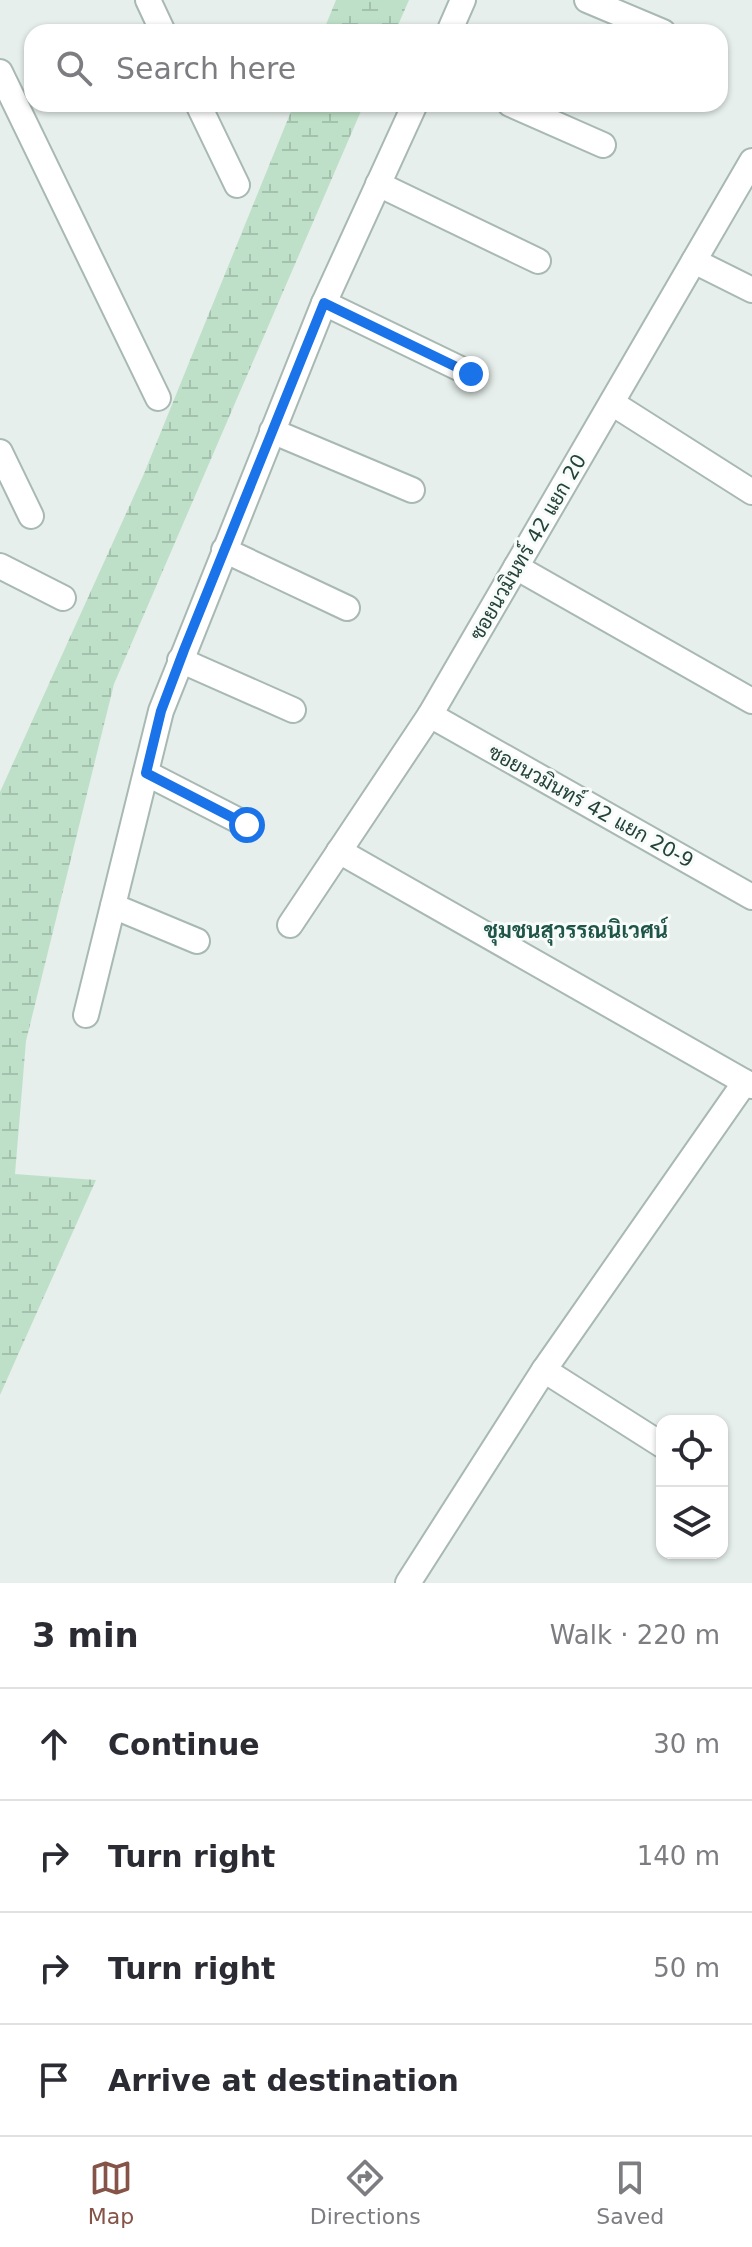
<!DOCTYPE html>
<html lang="en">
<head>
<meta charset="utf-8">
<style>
	:root { --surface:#fff; --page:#f7f7f7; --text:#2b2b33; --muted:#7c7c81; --line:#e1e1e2; --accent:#855347 }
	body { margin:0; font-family:"DejaVu Sans",Sarabun,sans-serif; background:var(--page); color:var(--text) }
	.controls { position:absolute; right:24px; bottom:24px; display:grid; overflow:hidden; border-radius:16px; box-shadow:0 2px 6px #0004 }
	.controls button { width:72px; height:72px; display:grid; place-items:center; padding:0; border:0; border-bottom:2px solid var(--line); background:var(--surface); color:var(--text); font:40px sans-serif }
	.stop { position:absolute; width:24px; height:24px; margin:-18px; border:6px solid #1a73e8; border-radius:50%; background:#fff }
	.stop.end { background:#1a73e8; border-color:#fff; box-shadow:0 2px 8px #0008 }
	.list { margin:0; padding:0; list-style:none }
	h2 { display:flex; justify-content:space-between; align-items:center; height:104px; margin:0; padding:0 32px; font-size:34px }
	h2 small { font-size:26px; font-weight:400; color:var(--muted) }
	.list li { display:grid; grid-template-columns:52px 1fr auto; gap:24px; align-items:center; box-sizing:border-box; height:112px; padding:0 32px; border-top:2px solid var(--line) }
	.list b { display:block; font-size:30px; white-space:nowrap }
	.list em { font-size:26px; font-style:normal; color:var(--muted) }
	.icon { flex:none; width:44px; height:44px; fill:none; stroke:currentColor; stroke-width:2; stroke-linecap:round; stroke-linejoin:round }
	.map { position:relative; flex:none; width:752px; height:1583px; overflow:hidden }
	.search { position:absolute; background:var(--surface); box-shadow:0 2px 6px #0004; left:24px; right:24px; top:24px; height:88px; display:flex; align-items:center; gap:20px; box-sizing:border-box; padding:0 28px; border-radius:24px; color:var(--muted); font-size:30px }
	.sheet { height:552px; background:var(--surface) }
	nav { display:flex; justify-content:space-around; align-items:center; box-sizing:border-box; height:112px; border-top:2px solid var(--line); background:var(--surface); font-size:22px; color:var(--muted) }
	nav a { display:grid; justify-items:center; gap:4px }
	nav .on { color:var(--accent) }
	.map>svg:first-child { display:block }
</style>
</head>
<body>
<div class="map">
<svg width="752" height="1583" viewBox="0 0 752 1583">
	<defs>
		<pattern id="wetland-marsh" width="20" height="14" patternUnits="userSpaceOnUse" patternTransform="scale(2)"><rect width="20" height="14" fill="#bfe0c8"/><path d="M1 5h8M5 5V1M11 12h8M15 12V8" fill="none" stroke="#a4c1ad"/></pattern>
	</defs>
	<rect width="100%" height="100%" fill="#e6efeb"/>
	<!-- wetland -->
	<g fill="url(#wetland-marsh)">
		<path d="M336,0H409L395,32H323Z"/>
		<path d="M294,104H364L114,684L26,1041L15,1174L96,1180L0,1395V792L143,476Z"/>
	</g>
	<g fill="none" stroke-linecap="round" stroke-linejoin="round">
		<!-- minor casing -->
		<g stroke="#a8b8b2" stroke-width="28">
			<g id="minor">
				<path d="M148,0L163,32"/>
				<path d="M587,0L663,32"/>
				<path d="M449,32L463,0"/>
				<path d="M0,72L158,398"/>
				<path d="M198,104L237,185"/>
				<path d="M510,104L603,145"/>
				<path d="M378,184L538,261"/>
				<path d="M694,261L752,290"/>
				<path d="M324,303L471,374"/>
				<path d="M612,403L752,492"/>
				<path d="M272,431L412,490"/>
				<path d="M0,452L31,516"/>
				<path d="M224,550L347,608"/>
				<path d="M0,566L63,598"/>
				<path d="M516,567L752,701"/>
				<path d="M180,660L293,710"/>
				<path d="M430,715L752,897"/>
				<path d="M146,773L247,825"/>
				<path d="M339,851L752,1086"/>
				<path d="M113,906L197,941"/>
				<path d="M290,925L430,715L752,161"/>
				<path d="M86,1015L161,711L324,303L415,104"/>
				<path d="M544,1370L662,1445"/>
				<path d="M408,1583L544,1370L745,1082"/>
			</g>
		</g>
		<!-- minor -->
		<use href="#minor" stroke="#fff" stroke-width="24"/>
	</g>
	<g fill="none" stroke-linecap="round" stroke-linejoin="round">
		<!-- route -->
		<path stroke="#1a73e8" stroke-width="10" d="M247,825L146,773L161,711L184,650L324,303L471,374"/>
	</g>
	<g text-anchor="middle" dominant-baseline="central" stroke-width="6" stroke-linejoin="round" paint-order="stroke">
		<!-- street labels -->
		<g font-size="20" fill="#24423a" stroke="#f7fbf9">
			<text transform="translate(528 547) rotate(-60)">ซอยนวมินทร์ 42 แยก 20</text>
			<text transform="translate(591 806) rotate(29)">ซอยนวมินทร์ 42 แยก 20-9</text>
		</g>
		<!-- neighbourhood labels -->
		<g font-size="22" font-weight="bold" fill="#1f5548" stroke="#f7fbf9">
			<text x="576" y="930">ชุมชนสุวรรณนิเวศน์</text>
		</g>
	</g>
</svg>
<div class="controls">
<button><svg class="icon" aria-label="locate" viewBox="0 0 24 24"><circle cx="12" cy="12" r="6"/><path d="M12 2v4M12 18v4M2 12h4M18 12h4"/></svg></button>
<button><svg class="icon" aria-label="layers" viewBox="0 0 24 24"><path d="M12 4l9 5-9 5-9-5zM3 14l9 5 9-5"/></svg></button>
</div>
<div class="stop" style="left:247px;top:825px"></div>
<div class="stop end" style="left:471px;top:374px"></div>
<div class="search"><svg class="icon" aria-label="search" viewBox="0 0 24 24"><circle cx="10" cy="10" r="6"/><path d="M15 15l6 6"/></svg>Search here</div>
</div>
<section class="sheet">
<h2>3 min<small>Walk · 220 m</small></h2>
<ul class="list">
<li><svg class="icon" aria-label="ahead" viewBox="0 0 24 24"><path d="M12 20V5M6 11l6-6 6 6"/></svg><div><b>Continue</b></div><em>30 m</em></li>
<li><svg class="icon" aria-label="right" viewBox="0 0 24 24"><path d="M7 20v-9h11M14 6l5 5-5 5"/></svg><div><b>Turn right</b></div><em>140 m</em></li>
<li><svg class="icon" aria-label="right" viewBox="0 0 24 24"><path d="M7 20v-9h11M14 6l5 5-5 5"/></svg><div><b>Turn right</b></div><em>50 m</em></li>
<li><svg class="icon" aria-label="arrive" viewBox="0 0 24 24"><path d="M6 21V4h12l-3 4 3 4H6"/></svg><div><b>Arrive at destination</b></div></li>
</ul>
</section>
<nav>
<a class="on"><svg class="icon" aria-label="map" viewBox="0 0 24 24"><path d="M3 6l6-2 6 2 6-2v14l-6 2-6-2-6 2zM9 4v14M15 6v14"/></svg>Map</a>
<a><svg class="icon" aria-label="directions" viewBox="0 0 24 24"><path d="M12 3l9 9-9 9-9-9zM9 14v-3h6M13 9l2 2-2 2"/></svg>Directions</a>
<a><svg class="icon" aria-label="saved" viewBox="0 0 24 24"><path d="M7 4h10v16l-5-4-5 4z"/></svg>Saved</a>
</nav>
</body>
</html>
